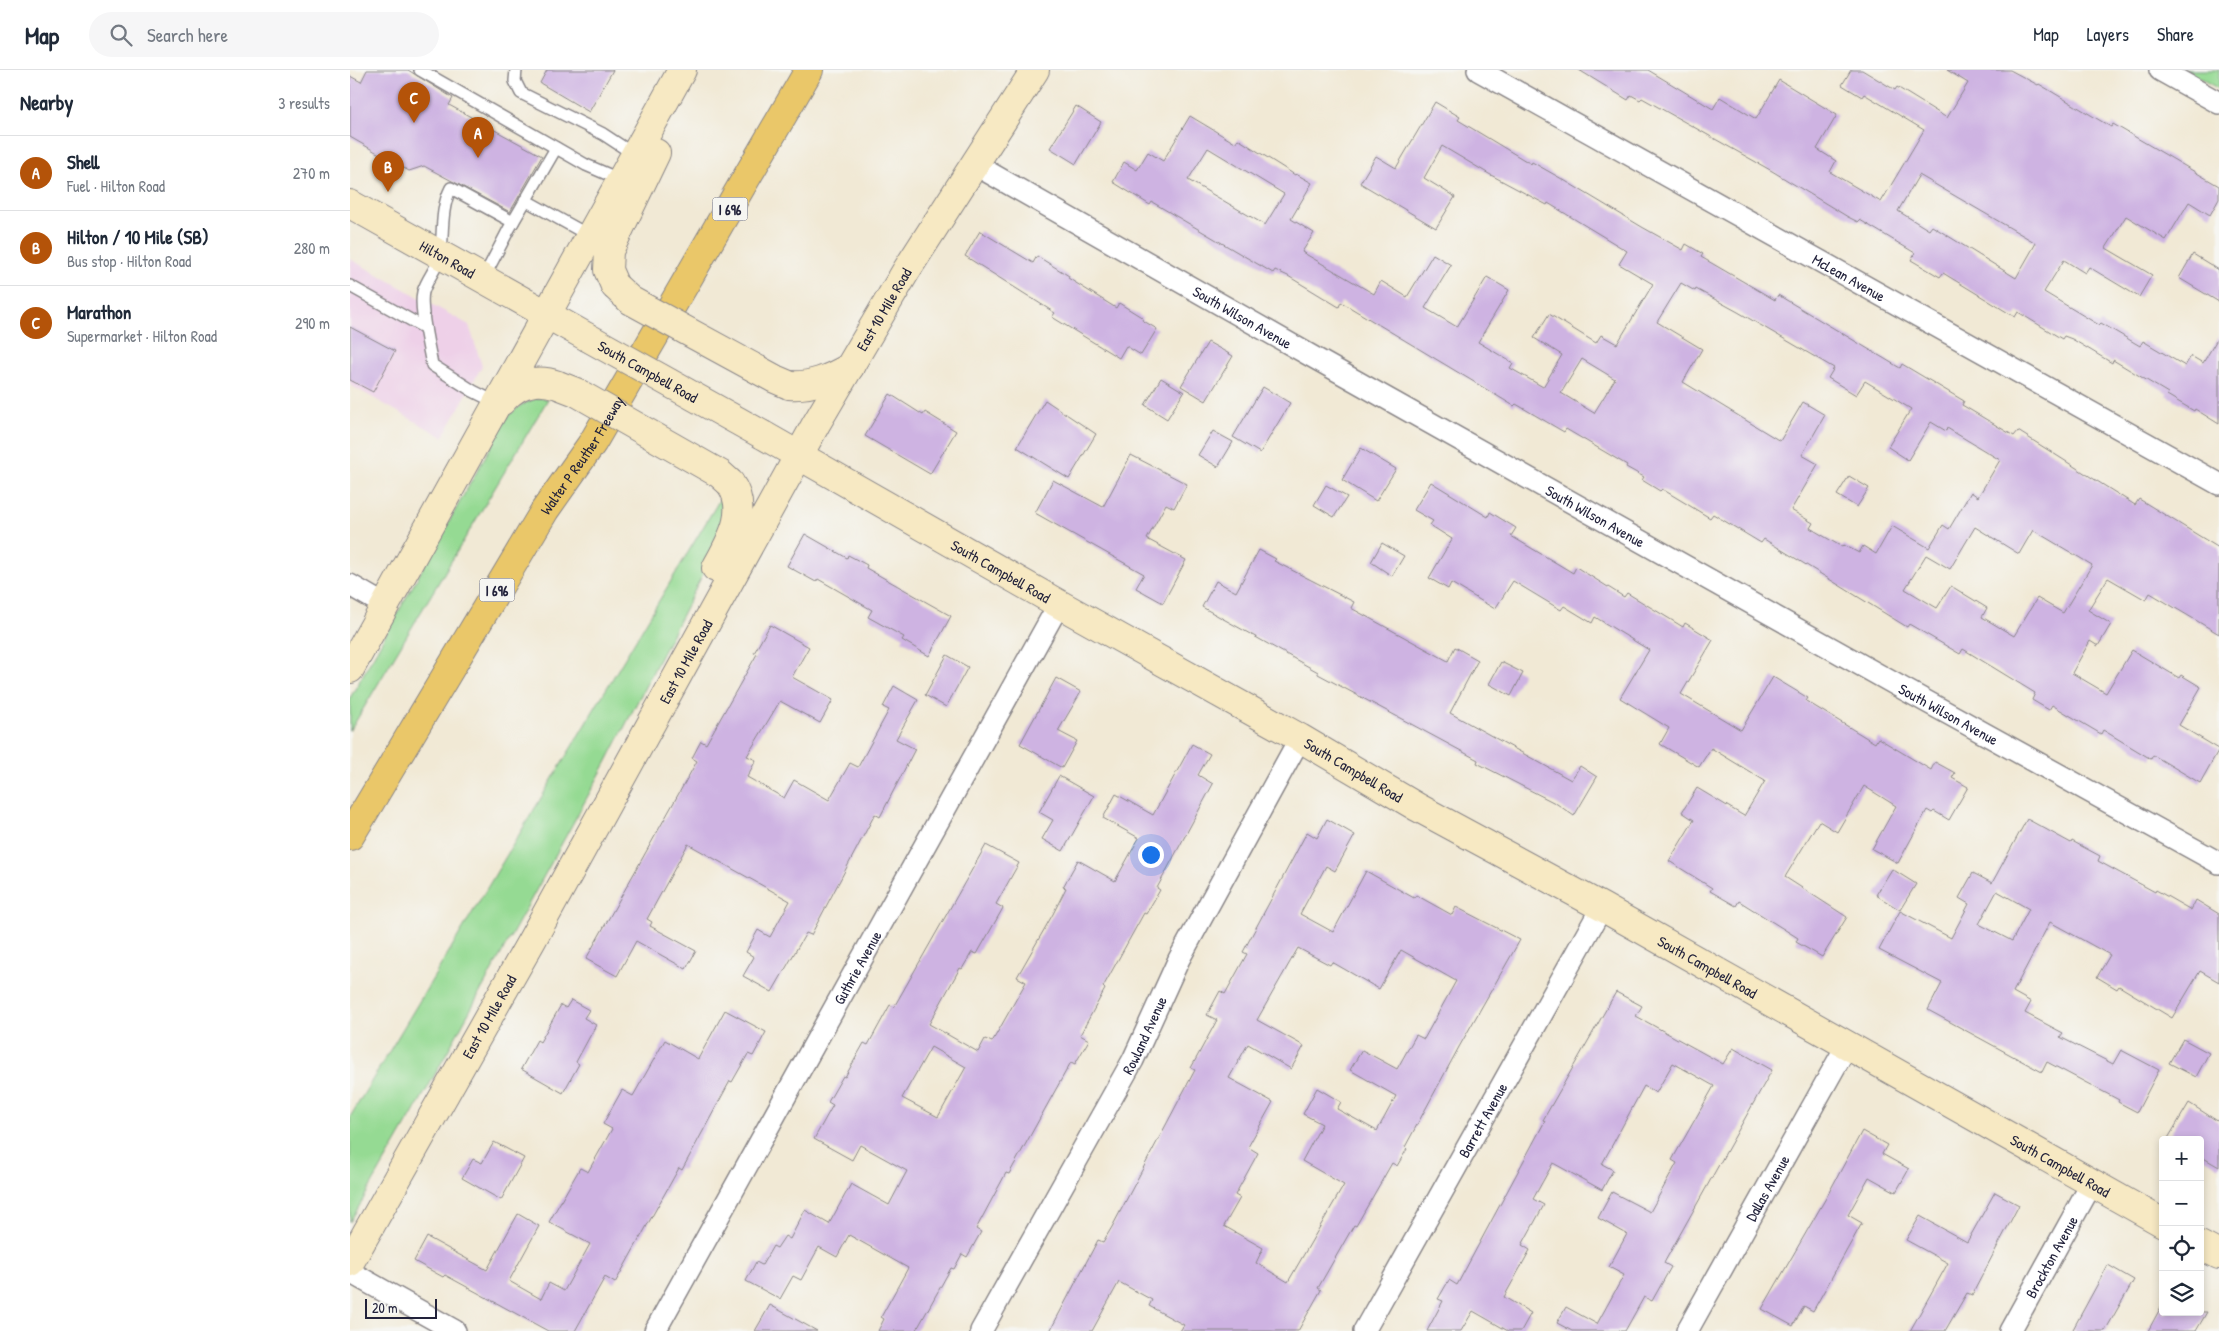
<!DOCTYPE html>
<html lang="en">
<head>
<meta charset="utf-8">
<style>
	:root { --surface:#fff; --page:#f6f6f7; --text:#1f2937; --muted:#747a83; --line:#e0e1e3; --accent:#b45309 }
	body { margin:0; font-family:"Patrick Hand",sans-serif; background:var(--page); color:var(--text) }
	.controls { position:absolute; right:15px; bottom:15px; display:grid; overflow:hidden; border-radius:5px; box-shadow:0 2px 8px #0003 }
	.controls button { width:45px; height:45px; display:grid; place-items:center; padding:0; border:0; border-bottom:1px solid var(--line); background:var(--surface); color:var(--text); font:25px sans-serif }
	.scale { position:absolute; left:15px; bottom:12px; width:72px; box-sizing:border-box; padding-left:5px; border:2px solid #22223b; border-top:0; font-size:14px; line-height:18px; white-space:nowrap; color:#22223b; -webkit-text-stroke:4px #f6f6f2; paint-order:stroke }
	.you { position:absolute; left:800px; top:784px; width:18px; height:18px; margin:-12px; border:4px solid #fff; border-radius:50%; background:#1a73e8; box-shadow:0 0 0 8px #1a73e833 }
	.badge { display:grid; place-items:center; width:32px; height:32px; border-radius:50%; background:var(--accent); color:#fff; font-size:16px; font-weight:700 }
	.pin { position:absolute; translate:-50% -41px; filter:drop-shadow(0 1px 2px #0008) }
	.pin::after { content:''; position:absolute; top:26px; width:18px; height:15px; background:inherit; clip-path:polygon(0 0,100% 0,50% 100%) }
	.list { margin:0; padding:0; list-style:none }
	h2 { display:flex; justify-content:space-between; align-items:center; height:65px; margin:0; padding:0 20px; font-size:21px }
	h2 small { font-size:16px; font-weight:400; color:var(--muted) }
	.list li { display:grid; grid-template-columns:32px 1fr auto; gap:15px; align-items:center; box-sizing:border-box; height:75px; padding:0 20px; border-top:1px solid var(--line) }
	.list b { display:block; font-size:19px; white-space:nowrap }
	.list p { margin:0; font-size:16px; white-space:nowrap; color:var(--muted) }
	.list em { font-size:16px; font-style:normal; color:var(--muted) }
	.icon { flex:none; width:28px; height:28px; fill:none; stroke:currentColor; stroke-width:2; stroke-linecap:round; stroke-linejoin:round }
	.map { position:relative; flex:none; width:1869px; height:1261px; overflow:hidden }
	header { display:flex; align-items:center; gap:30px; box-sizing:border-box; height:70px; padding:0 25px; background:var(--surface); border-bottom:1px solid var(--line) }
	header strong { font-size:24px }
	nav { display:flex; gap:28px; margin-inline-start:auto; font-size:18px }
	.search { width:350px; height:45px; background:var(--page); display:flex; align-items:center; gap:12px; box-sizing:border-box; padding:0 18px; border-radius:28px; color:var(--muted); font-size:19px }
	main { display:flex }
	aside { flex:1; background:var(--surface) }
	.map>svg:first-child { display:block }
</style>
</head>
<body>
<header>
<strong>Map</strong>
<div class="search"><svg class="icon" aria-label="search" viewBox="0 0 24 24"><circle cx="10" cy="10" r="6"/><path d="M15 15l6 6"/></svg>Search here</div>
<nav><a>Map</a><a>Layers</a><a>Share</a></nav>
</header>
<main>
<aside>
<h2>Nearby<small>3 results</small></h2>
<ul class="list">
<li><span class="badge">A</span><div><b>Shell</b><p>Fuel · Hilton Road</p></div><em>270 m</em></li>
<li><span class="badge">B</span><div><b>Hilton / 10 Mile (SB)</b><p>Bus stop · Hilton Road</p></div><em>280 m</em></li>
<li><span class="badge">C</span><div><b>Marathon</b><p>Supermarket · Hilton Road</p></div><em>290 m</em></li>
</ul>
</aside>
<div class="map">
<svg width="1869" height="1261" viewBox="0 0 1869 1261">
	<rect width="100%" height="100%" fill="#f6f6f2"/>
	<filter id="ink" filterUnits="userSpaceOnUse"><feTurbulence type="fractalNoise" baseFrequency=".02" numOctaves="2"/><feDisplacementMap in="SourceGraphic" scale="10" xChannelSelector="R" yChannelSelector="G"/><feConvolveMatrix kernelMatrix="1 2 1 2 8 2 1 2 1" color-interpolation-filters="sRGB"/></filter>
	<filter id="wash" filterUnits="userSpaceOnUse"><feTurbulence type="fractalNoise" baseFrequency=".0096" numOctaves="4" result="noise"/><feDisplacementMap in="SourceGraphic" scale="20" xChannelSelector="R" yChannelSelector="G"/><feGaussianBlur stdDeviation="1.12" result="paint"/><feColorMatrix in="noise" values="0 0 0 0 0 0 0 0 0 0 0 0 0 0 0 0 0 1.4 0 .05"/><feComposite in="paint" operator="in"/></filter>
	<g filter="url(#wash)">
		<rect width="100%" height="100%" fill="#f1e9d5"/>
		<!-- built -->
		<path fill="#eed0e8" d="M0,189L119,255L132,296L93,367L0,315Z"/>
		<!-- green -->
		<g fill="#95da93" stroke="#5c7e67">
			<path d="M1835,0H1869V19Z"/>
			<path d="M187,328L198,329L0,661V628L158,346L171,335Z"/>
			<path d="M373,424L377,436V457L256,693L77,1019L0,1152V1047Z"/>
		</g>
		<g id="blocks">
			<!-- building -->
			<g fill="#ceb3e2" fill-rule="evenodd">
				<path d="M17,0H58L103,28L99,35L192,86L160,142L74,96L59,101L0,67V6L11,12Z"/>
				<path d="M197,0H263L239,42L190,13Z"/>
				<path d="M1229,0H1298L1363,39L1370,27L1406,49L1429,10L1487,45L1467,79L1486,91L1480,102L1531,132L1574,60L1514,24L1512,27L1492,15L1501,0H1512L1545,20L1547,17L1597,48L1618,13L1597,0H1660L1688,15L1689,14L1761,57L1763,54L1869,116V129L1860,145L1839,132L1816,170L1776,146L1756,178L1802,205L1789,227L1739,197L1735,203L1714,190L1694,222L1749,255L1751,253L1790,276L1793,271L1835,296L1841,286L1853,293L1869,266V354L1845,339L1844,341L1817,325L1818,323L1763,290L1762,293L1722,269L1714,266L1712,269L1668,242L1665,247L1593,203L1590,207L1561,190L1565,183L1510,150L1508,152L1498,147L1422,101L1292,28L1290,30L1281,25L1278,30ZM1569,105L1686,173L1666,208L1582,156L1579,160L1548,141Z"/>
				<path d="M1085,32L1110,47L1108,50L1181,94L1182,92L1212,109L1292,157L1333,180L1336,174L1353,184L1351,187L1425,230L1428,225L1550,298L1552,294L1614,331L1612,335L1664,366L1668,361L1785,435L1789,429L1869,478V564L1800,523L1796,530L1758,508L1738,540L1761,554L1748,576L1740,571L1722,603L1756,623L1782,580L1829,608L1831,605L1851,617L1829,655L1869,679L1850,713L1803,685L1801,689L1753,660L1751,664L1702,635L1699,640L1682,630L1685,623L1613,579L1610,584L1559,554L1557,557L1414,469L1411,473L1363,444L1360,448L1312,419L1310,421L1292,410L1294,407L1276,397L1277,395L1216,359L1214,362L1166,334L1164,336L991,232L989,237L938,206L925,200L923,203L802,132L800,135L763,112L774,92L787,100L798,82L813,91L840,46L885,73L888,69L945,105L946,104L962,113L941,149L964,163L952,182L1024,224L1031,211L1057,227L1083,184L1101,195L1075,238L1107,257L1137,207L1159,220L1128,272L1163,293L1160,298L1193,317L1212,285L1184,268L1199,244L1246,273L1251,265L1267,274L1303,214L1269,194L1277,181L1198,133L1197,135L1139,104L1092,76L1074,108L1105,127L1086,158L1010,113L1026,86L1046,98ZM858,78L934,124L915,155L838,110ZM1331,213L1345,221L1346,219L1388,242L1484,298L1478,308L1506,325L1515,311L1561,339L1538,377L1558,390L1581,352L1596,361L1597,358L1650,390L1628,427L1621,422L1599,459L1593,455L1579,478L1542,456L1526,484L1513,476L1509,483L1494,475L1492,477L1460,458L1463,453L1441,440L1468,394L1452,385L1475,345L1453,332L1430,371L1333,312L1352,279L1307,252ZM1232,289L1265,309L1244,343L1211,323ZM1625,457L1669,484L1683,460L1742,495L1713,543L1687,528L1664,566L1632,547L1637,538L1601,516L1587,538L1555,519L1576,485L1600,499Z"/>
				<path d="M726,36L751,52L726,94L700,78Z"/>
				<path d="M630,161L683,193L687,186L719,206L718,208L766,238L769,233L793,248L792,250L807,259L791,285L776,276L769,288L702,247L705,243L615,186Z"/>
				<path d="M1843,184L1869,200V232L1829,208Z"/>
				<path d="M0,257L45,281L23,322L0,310Z"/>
				<path d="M858,272L883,286L856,331L831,316Z"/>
				<path d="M811,308L834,322L817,349L795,335Z"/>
				<path d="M913,317L940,333L910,383L883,367Z"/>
				<path d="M540,324L573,345L575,342L606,361L580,404L515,366Z"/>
				<path d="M695,330L746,364L719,409L667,377Z"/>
				<path d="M863,361L883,372L868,397L848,385Z"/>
				<path d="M1011,378L1046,399L1026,431L992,410Z"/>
				<path d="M781,385L837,414L824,438L816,434L797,469L836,490L813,533L786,518L794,504L685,443L703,410L753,437Z"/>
				<path d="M1499,406L1519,418L1507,437L1487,425Z"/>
				<path d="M1081,412L1138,447L1140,442L1166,458L1161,466L1223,503L1226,497L1274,527L1277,523L1333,557L1335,553L1363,570L1331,624L1391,660L1423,607L1458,628L1456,631L1525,673L1528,668L1581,700L1585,692L1605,703L1602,708L1618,717L1599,750L1584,741L1582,743L1577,740L1548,793L1522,779L1546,736L1514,716L1487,762L1469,751L1435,807L1497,847L1472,887L1446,872L1448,868L1389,831L1386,836L1360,821L1362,818L1319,791L1344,750L1332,742L1347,718L1394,746L1415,711L1361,678L1349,697L1310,674L1319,658L1270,628L1299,580L1245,547L1242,553L1214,536L1211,540L1163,511L1145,539L1101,513L1098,519L1079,508L1102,469L1080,455L1083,451L1064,440Z"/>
				<path d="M976,415L997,427L984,447L964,435Z"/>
				<path d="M455,464L497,488L498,485L517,495L516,498L601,546L579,586L552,570L554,567L518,547L522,540L468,509L466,512L437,496Z"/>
				<path d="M1032,473L1054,486L1042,506L1021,492Z"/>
				<path d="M909,480L926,489L924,491L1004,532L1001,538L1098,591L1105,577L1128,590L1100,643L1221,710L1230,696L1247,707L1224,746L1207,734L1127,693L1128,690L968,604V602L852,537L866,511L886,522Z"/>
				<path d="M420,555L459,577L442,607L483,630L470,653L430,631L397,686L406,690L397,707L434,728L444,710L479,730L500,693L508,697L539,640L533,637L544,616L568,630L546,669L565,679L530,747L525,744L461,865L456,863L422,922L393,906L404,887L396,882L408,860L420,867L440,831L338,774L297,849L302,852L300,856L346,881L336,899L286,871L267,906L236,889L347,691L342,688L351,671L356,674L407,584L404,583Z"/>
				<path d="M597,585L618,597L596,637L575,625Z"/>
				<path d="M1151,592L1173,603L1161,626L1139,614Z"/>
				<path d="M706,608L731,622L708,661L727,671L712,698L670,674Z"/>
				<path d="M842,674L860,684L848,705L863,714L807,818L810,820L796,844L794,843L753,917L755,919L730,965L739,970L725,994L721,992L659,1104L656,1103L626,1159L631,1162L617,1187L612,1184L604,1199L601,1198L566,1261H528L534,1249L531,1247L558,1198L499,1165L487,1187L469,1177L451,1210L443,1206L430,1229L396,1211L406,1192L412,1195L423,1176L427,1178L435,1166L440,1169L455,1140L479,1154L501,1114L539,1135L557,1101L510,1075L502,1090L464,1069L483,1035L478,1032L493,1006L495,1007L514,973L518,975L540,935L544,937L636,775L669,793L646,834L653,838L627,884L622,882L612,899L610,898L579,954L628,982L635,969L642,972L676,912L667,907L703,844L716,818L713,817L728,790L765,811L789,768L753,748L766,724L803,745ZM581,977L616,997L588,1047L552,1028Z"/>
				<path d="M709,706L744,726L713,781L692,769L703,750L689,742Z"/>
				<path d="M977,749L1005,765L985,801L976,796L950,844L983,862L1016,801L1064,828L1066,825L1102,845L1106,837L1170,870L1109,977L1055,1077L1057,1079L1047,1096L1042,1093L1006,1156L1004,1155L968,1218L971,1220L948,1261H830L834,1255L799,1236L802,1230L769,1212L742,1261H700L748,1170L753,1172L762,1157L845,1000L841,998L867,950L857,945L870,921L875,924L897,884L893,882L957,762L967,768ZM948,878L980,895L982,892L1029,919L1051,880L1106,911L1074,969L1066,965L1047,999L1012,980L1000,1000L1046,1026L1027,1061L987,1039L991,1032L967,1018L953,1044L972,1054L952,1091L994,1115L938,1212L906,1193L913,1178L874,1156L890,1128L885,1125L908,1083L898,1077L923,1032L879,1008L898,974L941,999L954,976L907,950Z"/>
				<path d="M1677,749L1721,773L1722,771L1750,786L1748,791L1805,822L1806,820L1841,840L1846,830L1869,844V912L1850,901L1822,948L1769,916L1767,919L1747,907L1760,885L1700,852L1663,922L1681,932L1675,943L1713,963L1710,967L1763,994L1771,980L1809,1000L1787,1042L1768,1032L1769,1030L1697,992L1692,1002L1578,940L1592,913L1529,880L1550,841L1601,868L1619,834L1609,828L1623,803L1642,813ZM1647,821L1679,839L1662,871L1629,854Z"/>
				<path d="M1542,799L1566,814L1550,840L1526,825Z"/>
				<path d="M1266,922L1292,936L1286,946L1373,994L1383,978L1422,1000L1314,1193L1321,1197L1302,1231L1294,1227L1275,1261H1222L1207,1253L1216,1237L1247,1254L1274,1205L1259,1197L1277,1164L1248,1148L1262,1122L1300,1142L1327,1093L1322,1090L1364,1016L1323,993L1306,1023L1294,1016L1252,1094L1263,1100L1252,1120L1203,1093L1183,1129L1194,1135L1172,1175L1180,1180L1154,1227L1181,1243L1171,1261H1158L1123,1241L1111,1261H1077L1093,1231L1088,1229L1099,1210L1107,1215L1195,1051L1193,1050Z"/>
				<path d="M221,930L239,940L234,948L246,955L226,992L229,994L213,1023L171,999L187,970L190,972L211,935L216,938Z"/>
				<path d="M375,940L416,962L403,986L398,984L382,1012L380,1011L332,1100L329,1098L265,1213L255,1207L225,1261H198L95,1205L93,1207L64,1191L77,1167L137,1200L168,1144L189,1156L159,1211L191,1229L199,1213L214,1221L240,1174L199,1152L230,1098L238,1102L262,1059L253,1054L272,1020L283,1026L315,970L348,989Z"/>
				<path d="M1833,969L1859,983L1846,1007L1819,993Z"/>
				<path d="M1839,1033L1869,1052V1097L1850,1086V1070H1817Z"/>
				<path d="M1512,1061L1537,1075L1532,1084L1559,1099L1546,1122L1519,1107L1498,1145L1512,1153L1463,1241L1454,1236L1443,1256L1412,1239L1476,1128Z"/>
				<path d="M144,1072L174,1088L151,1130L112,1108L123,1089L132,1093Z"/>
				<path d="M1645,1122L1669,1135L1622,1225L1617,1223L1595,1261H1560L1598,1193L1556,1170L1570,1146L1617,1172Z"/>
				<path d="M1758,1195L1784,1210L1755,1261H1722Z"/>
				<path d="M420,1235L467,1261H405Z"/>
				<path d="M1812,1235L1813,1242H1857L1846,1261H1798Z"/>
			</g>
		</g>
	</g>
	<g filter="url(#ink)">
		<use href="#blocks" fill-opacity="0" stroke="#8a8688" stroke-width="1"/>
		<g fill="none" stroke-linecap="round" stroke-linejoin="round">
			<!-- lane casing -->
			<g stroke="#8a8688" stroke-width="14">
				<g id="lane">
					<path d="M70,0L236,95L271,110"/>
					<path d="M166,0L165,11L171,23L253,64L285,85"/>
					<path d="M175,130L240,166"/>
					<path d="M133,209L159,159L206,78"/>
					<path d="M0,216L75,258"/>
					<path d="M147,333L123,321L82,295C79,277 69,238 73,222C77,208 89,196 91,183C93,161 91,137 101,118L163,152"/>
				</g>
			</g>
			<!-- street casing -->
			<g stroke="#8a8688" stroke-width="24">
				<g id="street">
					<path id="s1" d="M1128,0L1869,414"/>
					<path d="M1810,0L1869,33"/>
					<path id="s2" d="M624,94L970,291L1552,618L1869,793"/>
					<path d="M0,515L36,536"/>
					<path d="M0,1202L105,1261"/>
					<path id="s3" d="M305,1261L709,534"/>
					<path id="s4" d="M631,1261L783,990L829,889L950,668"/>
					<path id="s5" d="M1014,1261L1252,837"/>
					<path id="s6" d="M1337,1261L1497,975"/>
					<path id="s7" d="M1660,1261L1742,1113"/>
				</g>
			</g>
			<!-- secondary casing -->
			<g stroke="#8a8688" stroke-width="30">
				<g id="secondary">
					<path id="s8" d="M0,134L237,267"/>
					<path d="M265,216L258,200L259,181L306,83"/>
					<path d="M439,315C461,317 481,308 500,297"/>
					<path d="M152,331C167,313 186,307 208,315"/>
					<path id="s9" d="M413,365L709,534L950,668L1067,737L1252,837L1813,1153"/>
					<path d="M366,498C380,472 400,441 380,413"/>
					<path d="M0,599L332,0"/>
					<path d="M1850,1175L1869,1185"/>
					<path id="s10" d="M0,1192L182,870L466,354L556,201L685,0"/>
				</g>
			</g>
			<!-- highway casing -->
			<g stroke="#8a8688" stroke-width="30">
				<g id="highway">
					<path id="s11" d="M0,766L195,440L243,372L459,0"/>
				</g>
			</g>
			<!-- lane -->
			<use href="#lane" stroke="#fff" stroke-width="11"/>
			<!-- street -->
			<use href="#street" stroke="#fff" stroke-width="21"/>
			<!-- secondary -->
			<use href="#secondary" stroke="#f7e9c3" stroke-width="28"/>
			<!-- highway -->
			<use href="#highway" stroke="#eac769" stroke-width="28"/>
			<!-- secondary-bridge casing -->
			<g stroke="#8a8688" stroke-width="30" stroke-linecap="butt">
				<g id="secondary-bridge">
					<path d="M265,216L280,230L425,309L439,315"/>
					<path id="s12" d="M237,267L413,365"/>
					<path d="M208,315L226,322L370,404L380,413"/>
				</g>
			</g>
			<!-- secondary-bridge -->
			<use href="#secondary-bridge" stroke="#f7e9c3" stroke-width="28"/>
		</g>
	</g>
	<g text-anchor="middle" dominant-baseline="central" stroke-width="4.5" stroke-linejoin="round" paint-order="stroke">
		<!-- shield labels -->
		<g fill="#f6f6f2" stroke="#626272" stroke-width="1">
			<rect x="362.5" y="127.5" width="35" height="23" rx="4"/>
			<rect x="129.5" y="508.5" width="35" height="23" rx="4"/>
		</g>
		<g font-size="14" font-weight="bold" fill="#22223b">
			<text x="380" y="139">I 696</text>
			<text x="147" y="520">I 696</text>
		</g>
		<!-- street labels -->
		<g font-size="15" fill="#22223b" stroke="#f6f6f2">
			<text stroke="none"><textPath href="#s8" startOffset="112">Hilton Road</textPath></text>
			<text stroke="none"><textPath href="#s1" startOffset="425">McLean Avenue</textPath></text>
			<text stroke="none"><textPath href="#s10" startOffset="1092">East 10 Mile Road</textPath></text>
			<text stroke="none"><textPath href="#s2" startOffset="309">South Wilson Avenue</textPath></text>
			<text stroke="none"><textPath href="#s12" startOffset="70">South Campbell Road</textPath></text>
			<text stroke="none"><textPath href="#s11" startOffset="446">Walter P Reuther Freeway</textPath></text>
			<text stroke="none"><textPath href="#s2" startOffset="714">South Wilson Avenue</textPath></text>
			<text stroke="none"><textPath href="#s9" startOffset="274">South Campbell Road</textPath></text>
			<text stroke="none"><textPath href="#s10" startOffset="688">East 10 Mile Road</textPath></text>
			<text stroke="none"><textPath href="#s2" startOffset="1119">South Wilson Avenue</textPath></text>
			<text stroke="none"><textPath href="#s9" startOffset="679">South Campbell Road</textPath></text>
			<text stroke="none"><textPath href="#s3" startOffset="416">Guthrie Avenue</textPath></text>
			<text stroke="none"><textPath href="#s9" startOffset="1084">South Campbell Road</textPath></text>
			<text stroke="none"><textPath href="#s10" startOffset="282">East 10 Mile Road</textPath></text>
			<text stroke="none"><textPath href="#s4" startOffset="338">Rowland Avenue</textPath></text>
			<text stroke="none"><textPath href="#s5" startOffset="242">Barrett Avenue</textPath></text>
			<text stroke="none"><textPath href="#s9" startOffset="1489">South Campbell Road</textPath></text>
			<text stroke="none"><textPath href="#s6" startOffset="164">Dallas Avenue</textPath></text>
			<text stroke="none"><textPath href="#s7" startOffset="85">Brockton Avenue</textPath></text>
		</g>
	</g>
</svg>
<div class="controls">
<button>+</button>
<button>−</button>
<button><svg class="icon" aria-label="locate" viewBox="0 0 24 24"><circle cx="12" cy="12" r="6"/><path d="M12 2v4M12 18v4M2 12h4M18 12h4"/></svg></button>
<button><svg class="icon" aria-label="layers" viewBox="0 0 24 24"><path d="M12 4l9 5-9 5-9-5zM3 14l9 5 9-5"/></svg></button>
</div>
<div class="scale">20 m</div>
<div class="you"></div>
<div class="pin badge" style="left:128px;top:88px">A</div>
<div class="pin badge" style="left:38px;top:122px">B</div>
<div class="pin badge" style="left:64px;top:53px">C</div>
</div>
</main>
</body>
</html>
